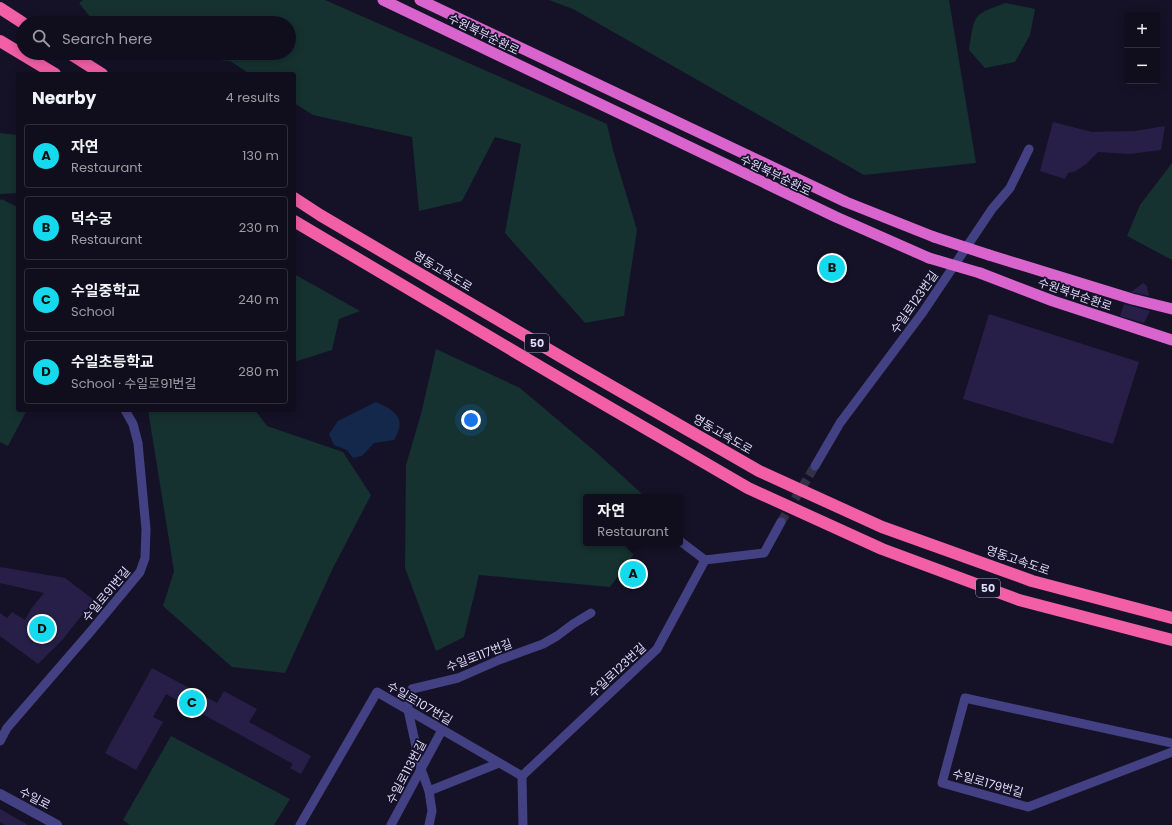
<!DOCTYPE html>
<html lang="en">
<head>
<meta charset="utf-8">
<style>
	:root { --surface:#100e1d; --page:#1e1c2a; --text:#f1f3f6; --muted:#9c9ca4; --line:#302e3b; --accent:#15daee }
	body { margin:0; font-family:Poppins,"Noto Sans KR",sans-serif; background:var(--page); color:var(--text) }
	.controls { position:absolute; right:12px; top:12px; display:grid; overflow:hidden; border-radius:4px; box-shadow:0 2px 10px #0003 }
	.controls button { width:36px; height:36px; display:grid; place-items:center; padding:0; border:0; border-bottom:1px solid var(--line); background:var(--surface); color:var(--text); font:20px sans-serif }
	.you { position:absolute; left:471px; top:420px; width:14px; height:14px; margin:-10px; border:3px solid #fff; border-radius:50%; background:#1a73e8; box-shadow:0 0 0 6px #1a73e833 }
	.badge { display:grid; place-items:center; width:26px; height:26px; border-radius:50%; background:var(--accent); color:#111; font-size:13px; font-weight:700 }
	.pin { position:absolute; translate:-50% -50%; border:2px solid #fff; box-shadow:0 1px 4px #0006 }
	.popup { position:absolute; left:583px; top:494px; width:100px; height:52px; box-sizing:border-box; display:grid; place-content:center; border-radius:4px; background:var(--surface); filter:drop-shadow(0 1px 3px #0005); font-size:13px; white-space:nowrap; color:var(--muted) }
	.popup b { font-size:15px; color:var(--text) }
	.popup::after { content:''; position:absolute; left:50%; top:100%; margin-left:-8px; border:8px solid transparent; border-top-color:var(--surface) }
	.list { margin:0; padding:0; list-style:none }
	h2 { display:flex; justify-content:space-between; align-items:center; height:52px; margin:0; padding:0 16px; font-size:17px }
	h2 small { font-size:13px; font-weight:400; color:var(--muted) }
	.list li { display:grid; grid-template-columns:26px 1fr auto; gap:12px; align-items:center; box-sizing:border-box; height:64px; margin:0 8px 8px; padding:0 8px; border:1px solid var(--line); border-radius:4px }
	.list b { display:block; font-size:15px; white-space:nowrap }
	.list p { margin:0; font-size:13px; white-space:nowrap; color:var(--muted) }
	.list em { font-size:13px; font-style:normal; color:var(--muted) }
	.icon { flex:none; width:22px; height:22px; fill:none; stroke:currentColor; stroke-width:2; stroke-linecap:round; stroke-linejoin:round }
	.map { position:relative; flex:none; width:1172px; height:825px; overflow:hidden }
	.search { position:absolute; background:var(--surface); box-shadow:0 2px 10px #0003; left:16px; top:16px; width:280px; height:44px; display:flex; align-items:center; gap:10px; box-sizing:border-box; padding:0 14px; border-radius:22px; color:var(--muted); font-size:15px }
	.panel { position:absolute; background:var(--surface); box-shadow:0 2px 10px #0003; left:16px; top:72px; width:280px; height:340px; border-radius:4px }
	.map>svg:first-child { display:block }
</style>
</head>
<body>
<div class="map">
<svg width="1172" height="825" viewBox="0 0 1172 825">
	<rect width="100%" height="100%" fill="#151227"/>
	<!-- green -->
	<g fill="#153130">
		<path d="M83,0H325L607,124L613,150L637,230L624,316L585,323L505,233L521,144L495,137L462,201L419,211L412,137L313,115L294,103V74H250L230,61L137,53H289V23H95L79,3Z"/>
		<path d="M549,0H949L976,163L864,175L573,9Z"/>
		<path d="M1006,3L1035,9L1030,35L1015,62L985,68L969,50C975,15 971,15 1006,3Z"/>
		<path d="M0,133L18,135V193L0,194Z"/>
		<path d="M1172,163V260L1127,236L1140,205Z"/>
		<path d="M1,199L18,207V410H27L8,446L0,442V201Z"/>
		<path d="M294,274L360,311L339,319L332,350L294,362Z"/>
		<path d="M436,349L520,388L597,453L641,493V497H586V543H642L610,587L479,575L464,637L436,651L405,568L406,465L421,414Z"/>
		<path d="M148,410H255L267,426L343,452L371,495L332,570L285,673L232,667L163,606L174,571Z"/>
		<path d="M171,736L290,799L274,825H130L123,820Z"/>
	</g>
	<!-- water -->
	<path fill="#13284b" d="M376,402C394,410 408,418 394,440L374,443L362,456L353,458L347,450L334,445L329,434L338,421Z"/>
	<!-- building -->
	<g fill="#271f47">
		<path d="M1053,122L1092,132L1135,131L1165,126L1161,150L1130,154L1098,152L1086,164L1076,171L1068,173L1065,179L1040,171Z"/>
		<path d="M1143,283L1147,286L1149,296L1131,292Z"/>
		<path d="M1124,304L1150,311L1144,323L1120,316Z"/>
		<path d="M989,314L1139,362L1113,444L963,399Z"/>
		<path d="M0,567L65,578L94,600L63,639L38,664L0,636V613L7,618L12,612L25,620L31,609L44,593L0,583Z"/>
		<path d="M152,668L217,703L224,691L257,709L249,722L311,756L301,774L290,768L293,764L166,694L153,717L163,722L136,770L105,753Z"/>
		<path d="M0,809L28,825H5L0,822Z"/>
	</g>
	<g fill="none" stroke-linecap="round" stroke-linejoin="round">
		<!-- minor-tunnel -->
		<path stroke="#333047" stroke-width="9" stroke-dasharray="9 4.5" stroke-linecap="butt" d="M781,522L815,466"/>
		<!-- minor -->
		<g stroke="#434183" stroke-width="9">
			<path d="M815,466L840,423L923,312L992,209L1010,188L1029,149"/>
			<path d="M680,541L705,560"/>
			<path d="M0,741L7,728L91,631L140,572L145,558L146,529L138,443L133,424L125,410"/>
			<path d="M1172,743L965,698L942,783L1028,807L1172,752"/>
			<path d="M429,791L499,763"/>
			<path d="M300,825L377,692L522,776"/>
			<path d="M391,825L442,730"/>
			<path d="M429,825L432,811L429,791L421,769L408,710V697L412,689L458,678L499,660L543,644L557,636L573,624L591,613"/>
			<path d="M523,825L522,776L657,649L705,560L764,553L781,522"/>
		</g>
		<!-- tertiary -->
		<path stroke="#434183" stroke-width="10" d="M0,794L57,825"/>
		<!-- trunk -->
		<g stroke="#da64ce" stroke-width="11">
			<path d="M383,0L836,217L929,258"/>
			<path d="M420,0L846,202L934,237"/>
			<path d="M989,255L1132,299L1172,309"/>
			<path d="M980,273L1053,301L1172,340"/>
		</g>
		<!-- motorway -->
		<g stroke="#f35fa7" stroke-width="12">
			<path d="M0,8L23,23"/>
			<path d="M0,41L55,74"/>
			<path d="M69,53L102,74"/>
			<path d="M294,198L320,215L580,368L759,471L882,527L1032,581L1172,618"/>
			<path d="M294,221L571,385L748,488L882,549L1019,600L1172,640"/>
		</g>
		<!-- trunk-bridge -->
		<g stroke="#da64ce" stroke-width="11">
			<path d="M934,237L989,255"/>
			<path d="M929,258L980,273"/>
		</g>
	</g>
	<g text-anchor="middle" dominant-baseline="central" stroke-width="3.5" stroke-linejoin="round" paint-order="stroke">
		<!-- shield labels -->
		<g fill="#151227" stroke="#a29fbc" stroke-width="1">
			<rect x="525" y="334" width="24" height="18" rx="3"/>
			<rect x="976" y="579" width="24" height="18" rx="3"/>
		</g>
		<g font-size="11" font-weight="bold" fill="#dfdbfc">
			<text x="537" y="343">50</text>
			<text x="988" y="588">50</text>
		</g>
		<!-- street labels -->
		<g font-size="12" fill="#dfdbfc" stroke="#151227">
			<text transform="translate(484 34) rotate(26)">수원북부순환로</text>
			<text transform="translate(776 175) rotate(26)">수원북부순환로</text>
			<text transform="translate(443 271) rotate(31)">영동고속도로</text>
			<text transform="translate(1075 294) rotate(19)">수원북부순환로</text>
			<text transform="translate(914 302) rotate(-55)">수일로123번길</text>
			<text transform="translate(723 434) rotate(30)">영동고속도로</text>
			<text transform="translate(1018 560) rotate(19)">영동고속도로</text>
			<text transform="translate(106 594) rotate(-50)">수일로91번길</text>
			<text transform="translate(479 655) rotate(-21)">수일로117번길</text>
			<text transform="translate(617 670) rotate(-43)">수일로123번길</text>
			<text transform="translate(420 703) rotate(30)">수일로107번길</text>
			<text transform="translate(406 772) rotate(-62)">수일로113번길</text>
			<text transform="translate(988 783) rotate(16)">수일로179번길</text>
			<text transform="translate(35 798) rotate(28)">수일로</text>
		</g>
	</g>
</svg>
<div class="controls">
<button>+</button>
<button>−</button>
</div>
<div class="you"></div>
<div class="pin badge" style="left:633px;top:574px">A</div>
<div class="popup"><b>자연</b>Restaurant</div>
<div class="pin badge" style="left:832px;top:268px">B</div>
<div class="pin badge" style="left:192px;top:703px">C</div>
<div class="pin badge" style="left:42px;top:629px">D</div>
<div class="search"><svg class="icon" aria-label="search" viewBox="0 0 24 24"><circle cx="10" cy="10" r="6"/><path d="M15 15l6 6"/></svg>Search here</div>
<section class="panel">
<h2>Nearby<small>4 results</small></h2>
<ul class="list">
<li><span class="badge">A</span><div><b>자연</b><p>Restaurant</p></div><em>130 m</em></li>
<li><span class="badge">B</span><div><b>덕수궁</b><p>Restaurant</p></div><em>230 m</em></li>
<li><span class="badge">C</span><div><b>수일중학교</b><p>School</p></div><em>240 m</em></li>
<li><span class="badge">D</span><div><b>수일초등학교</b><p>School · 수일로91번길</p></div><em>280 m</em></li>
</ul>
</section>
</div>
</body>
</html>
